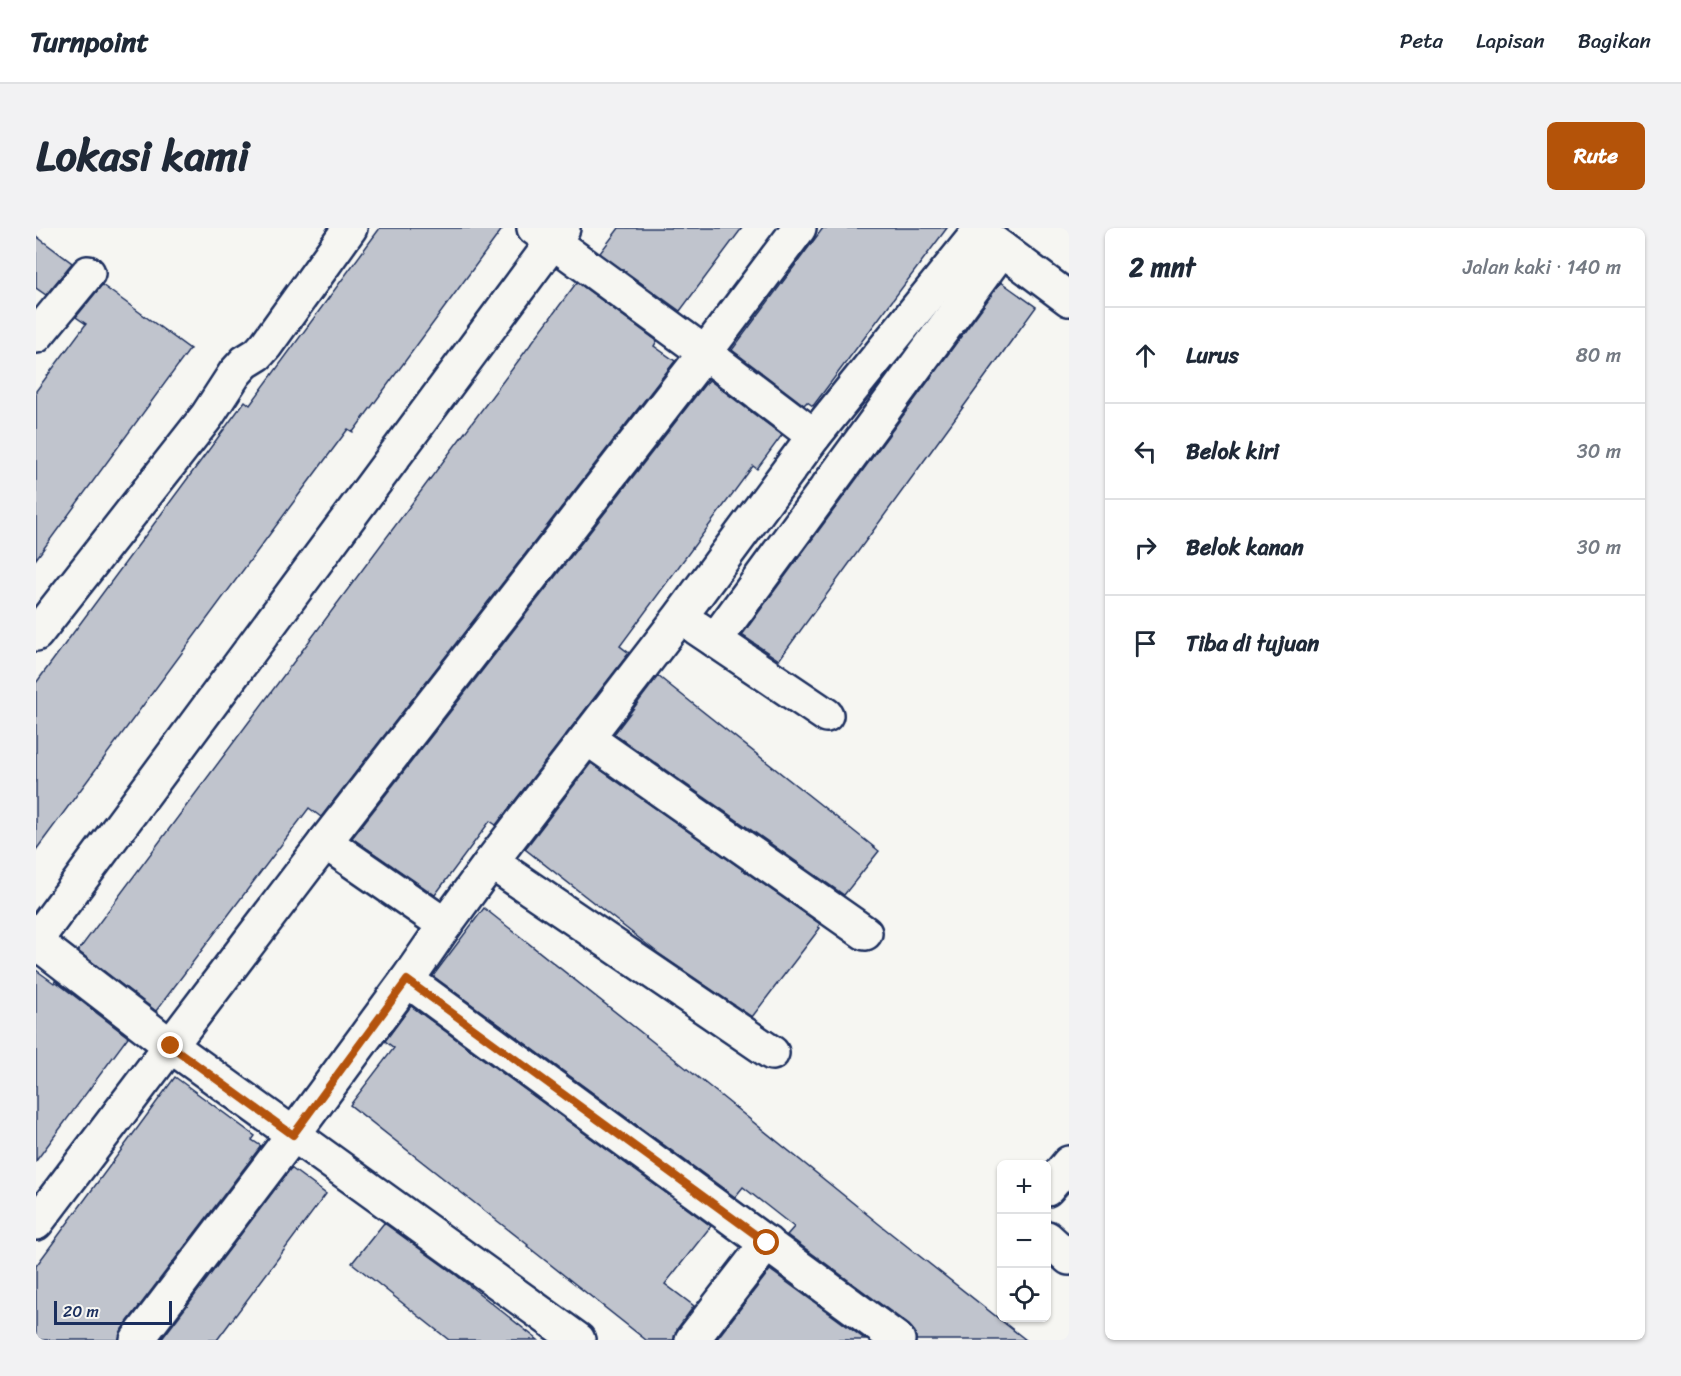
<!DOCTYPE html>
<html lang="id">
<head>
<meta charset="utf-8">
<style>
	:root { --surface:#fff; --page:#f2f2f3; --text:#1f2937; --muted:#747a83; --line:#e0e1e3; --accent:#b45309 }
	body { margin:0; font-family:Sriracha,sans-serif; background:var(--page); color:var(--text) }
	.controls { position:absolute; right:18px; bottom:18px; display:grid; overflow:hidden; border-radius:9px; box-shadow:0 2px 4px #0004 }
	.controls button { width:54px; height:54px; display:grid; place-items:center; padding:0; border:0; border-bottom:2px solid var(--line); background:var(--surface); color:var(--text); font:30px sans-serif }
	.scale { position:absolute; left:18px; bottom:15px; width:118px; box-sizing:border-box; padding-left:6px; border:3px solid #1b2f5e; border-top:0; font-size:16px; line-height:21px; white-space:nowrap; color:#1b2f5e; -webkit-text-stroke:4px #f6f6f2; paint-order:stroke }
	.stop { position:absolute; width:18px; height:18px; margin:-14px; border:4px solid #b45309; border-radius:50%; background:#fff }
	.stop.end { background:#b45309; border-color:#fff; box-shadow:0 2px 6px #0008 }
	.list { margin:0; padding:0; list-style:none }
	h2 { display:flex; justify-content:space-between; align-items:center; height:78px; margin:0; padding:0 24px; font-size:26px }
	h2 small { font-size:20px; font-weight:400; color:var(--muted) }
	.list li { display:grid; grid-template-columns:39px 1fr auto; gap:18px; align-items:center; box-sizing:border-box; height:96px; padding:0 24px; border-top:2px solid var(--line) }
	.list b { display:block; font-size:22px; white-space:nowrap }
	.list em { font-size:20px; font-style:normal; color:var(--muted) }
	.icon { flex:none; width:33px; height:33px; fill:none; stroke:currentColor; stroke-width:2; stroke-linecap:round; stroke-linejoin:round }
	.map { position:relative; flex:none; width:1033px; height:1112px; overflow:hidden; border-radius:9px }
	header { display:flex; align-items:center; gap:36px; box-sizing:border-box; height:84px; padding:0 30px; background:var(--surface); border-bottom:2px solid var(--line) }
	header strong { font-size:28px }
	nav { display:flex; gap:33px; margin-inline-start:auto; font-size:21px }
	.intro { display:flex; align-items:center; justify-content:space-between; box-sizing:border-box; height:144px; padding:0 36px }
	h1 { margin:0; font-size:42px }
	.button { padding:15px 27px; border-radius:9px; background:var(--accent); color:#fff; font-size:21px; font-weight:700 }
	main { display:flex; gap:36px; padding:0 36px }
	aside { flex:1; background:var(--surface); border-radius:9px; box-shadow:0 2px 4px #0004 }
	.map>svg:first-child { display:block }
</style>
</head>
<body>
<header>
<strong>Turnpoint</strong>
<nav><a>Peta</a><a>Lapisan</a><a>Bagikan</a></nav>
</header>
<div class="intro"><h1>Lokasi kami</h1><a class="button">Rute</a></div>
<main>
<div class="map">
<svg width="1033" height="1112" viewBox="0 0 1033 1112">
	<rect width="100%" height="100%" fill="#f6f6f2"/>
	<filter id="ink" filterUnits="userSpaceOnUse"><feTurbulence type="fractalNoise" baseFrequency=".0167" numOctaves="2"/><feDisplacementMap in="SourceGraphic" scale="12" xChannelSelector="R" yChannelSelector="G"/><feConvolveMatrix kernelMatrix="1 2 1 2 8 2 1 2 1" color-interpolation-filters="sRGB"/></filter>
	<g filter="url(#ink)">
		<!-- building -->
		<g fill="#c0c4cd" stroke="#1b2f5e" stroke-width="1.5">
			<path d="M344,0H467L317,204L312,201L262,268L0,622V455L192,196L209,173L214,177Z"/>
			<path d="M583,0H706L644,83L564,25Z"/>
			<path d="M787,0H911L777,178L771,174L768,177L696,122Z"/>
			<path d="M0,8L36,35L10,67L0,60Z"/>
			<path d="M541,54L621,113L618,118L639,133L285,589L273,580L120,783L42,723Z"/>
			<path d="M965,54L1000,79L743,432L706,407Z"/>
			<path d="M66,57L154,121L0,331V163L50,96L40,89Z"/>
			<path d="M673,152L746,207L721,241L717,238L584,418L593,425L460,597L454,593L399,667L316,610L669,156H670Z"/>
			<path d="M622,448L843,623L808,667L578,506Z"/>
			<path d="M555,535L784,696L782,699L784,700L716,789L622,725L489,621Z"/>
			<path d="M448,680L674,859L848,1000L990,1112H880L879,1104L873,1097L751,1007L758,999L707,959L699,969L397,748Z"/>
			<path d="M0,742L18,755L19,753L92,809L0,933Z"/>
			<path d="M375,778L675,998L629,1056L658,1078L641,1101L638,1112H610L491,1018L492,1017L314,877L358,820L349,813Z"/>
			<path d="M139,849L219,908L216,912L225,918L86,1101L83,1112H0V1038Z"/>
			<path d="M255,940L290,966L181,1112H125Z"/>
			<path d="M348,995L420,1047L502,1112H413L316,1035Z"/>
			<path d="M734,1042L830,1112H680Z"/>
		</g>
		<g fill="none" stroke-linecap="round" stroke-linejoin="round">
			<!-- minor casing -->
			<g stroke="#1b2f5e" stroke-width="38">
				<g id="minor">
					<path d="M498,0L669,125L778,208"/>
					<path d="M950,9L1033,71"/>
					<path d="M0,108L52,45"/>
					<path d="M661,400L790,487"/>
					<path d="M0,406L171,188L199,145L209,134L222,126L230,117L314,0"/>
					<path d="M679,412L966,21"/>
					<path d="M551,510L829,705"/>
					<path d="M289,614L409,697"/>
					<path d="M455,634L644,389L778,208L946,0"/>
					<path d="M0,712L527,0"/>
					<path d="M0,714L135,818L542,1112"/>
					<path d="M371,752L862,1112"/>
					<path d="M1011,961L1033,935"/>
					<path d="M0,995L289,614L669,125L763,0"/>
					<path d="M1011,1010L1033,1030"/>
					<path d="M101,1112L257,907L371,752L409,697L455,634L736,825"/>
					<path d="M656,1112L731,1015"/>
				</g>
			</g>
			<!-- minor -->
			<use href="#minor" stroke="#f6f6f2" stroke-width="33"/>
		</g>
	</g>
	<g fill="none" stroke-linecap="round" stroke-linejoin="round" filter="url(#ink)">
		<!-- route -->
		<path stroke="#b45309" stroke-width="8" d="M135,818L257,907L371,752L731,1015"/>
	</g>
</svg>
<div class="controls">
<button>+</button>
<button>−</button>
<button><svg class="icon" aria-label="locate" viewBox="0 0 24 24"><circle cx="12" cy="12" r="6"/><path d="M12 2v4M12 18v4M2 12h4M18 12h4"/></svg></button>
</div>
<div class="scale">20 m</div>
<div class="stop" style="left:731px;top:1015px"></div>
<div class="stop end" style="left:135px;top:818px"></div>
</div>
<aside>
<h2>2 mnt<small>Jalan kaki · 140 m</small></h2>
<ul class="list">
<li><svg class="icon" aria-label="ahead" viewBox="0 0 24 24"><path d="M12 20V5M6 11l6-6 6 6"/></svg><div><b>Lurus</b></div><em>80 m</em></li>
<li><svg class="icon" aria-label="left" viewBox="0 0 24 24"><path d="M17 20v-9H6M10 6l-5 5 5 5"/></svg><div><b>Belok kiri</b></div><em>30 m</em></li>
<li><svg class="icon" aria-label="right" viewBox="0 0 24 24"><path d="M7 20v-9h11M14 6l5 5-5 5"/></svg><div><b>Belok kanan</b></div><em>30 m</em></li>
<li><svg class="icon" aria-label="arrive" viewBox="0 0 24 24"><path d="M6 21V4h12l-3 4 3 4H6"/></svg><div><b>Tiba di tujuan</b></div></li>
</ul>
</aside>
</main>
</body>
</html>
